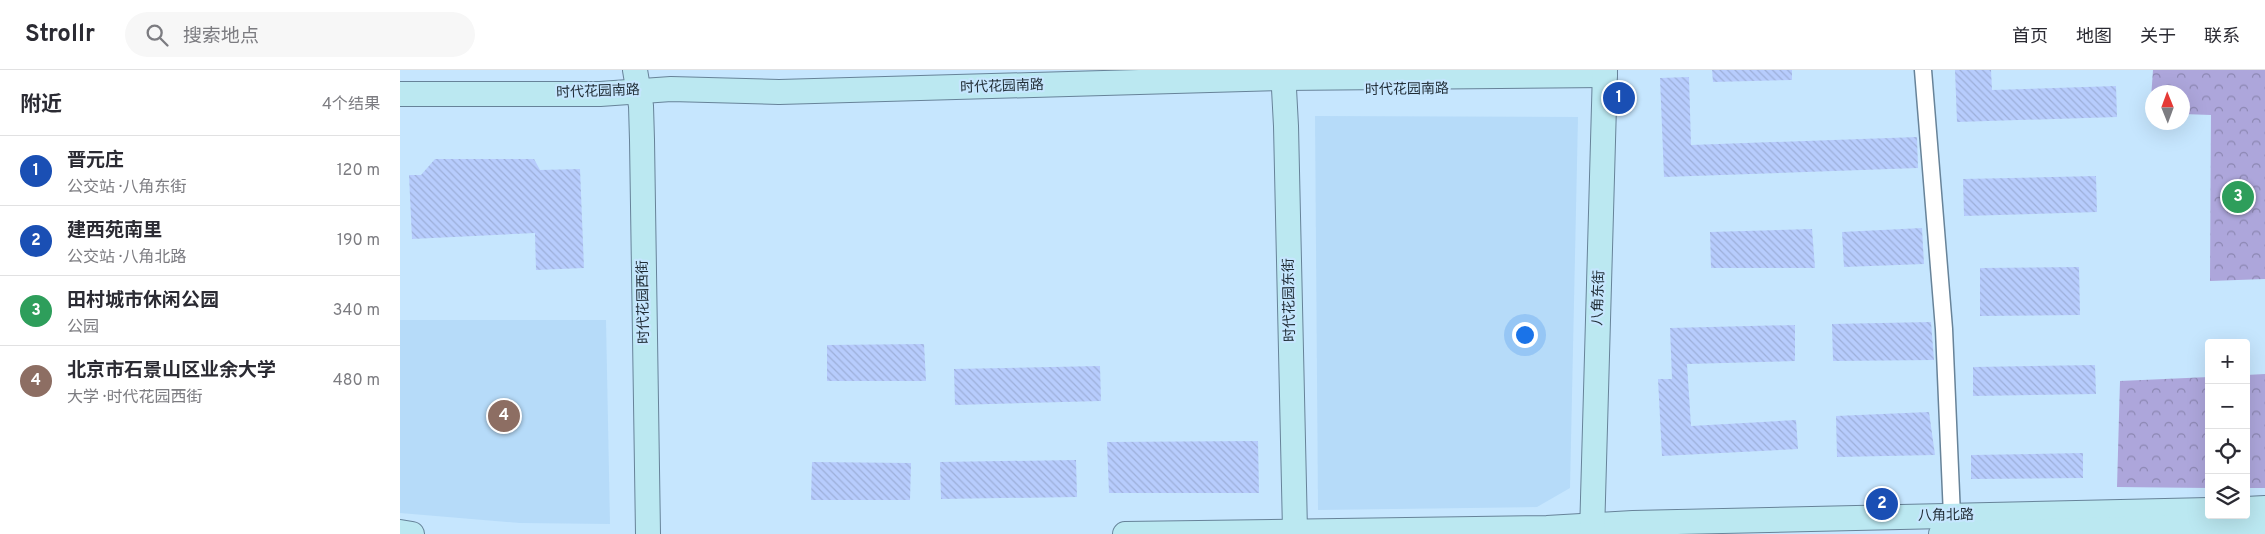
<!DOCTYPE html>
<html lang="zh">
<head>
<meta charset="utf-8">
<style>
	:root { --surface:#fff; --page:#f7f7f7; --text:#2b2b33; --muted:#7c7c81; --line:#e1e1e2; --accent:#b45309 }
	body { margin:0; font-family:Overpass,"Noto Sans SC",sans-serif; background:var(--page); color:var(--text) }
	.controls { position:absolute; right:15px; bottom:15px; display:grid; overflow:hidden; border-radius:5px; box-shadow:0 5px 20px #0002 }
	.controls button { width:45px; height:45px; display:grid; place-items:center; padding:0; border:0; border-bottom:1px solid var(--line); background:var(--surface); color:var(--text); font:25px sans-serif }
	.compass { position:absolute; left:1745px; top:15px; width:45px; height:45px; border-radius:50%; background:var(--surface); box-shadow:0 5px 20px #0002; rotate:359deg }
	.you { position:absolute; left:1124px; top:264px; width:18px; height:18px; margin:-12px; border:4px solid #fff; border-radius:50%; background:#1a73e8; box-shadow:0 0 0 8px #1a73e833 }
	.badge { display:grid; place-items:center; width:32px; height:32px; border-radius:50%; background:var(--accent); color:#fff; font-size:16px; font-weight:700 }
	.pin { position:absolute; translate:-50% -50%; border:2px solid #fff; box-shadow:0 1px 5px #0006 }
	.list { margin:0; padding:0; list-style:none }
	h2 { display:flex; justify-content:space-between; align-items:center; height:65px; margin:0; padding:0 20px; font-size:21px }
	h2 small { font-size:16px; font-weight:400; color:var(--muted) }
	.list li { display:grid; grid-template-columns:32px 1fr auto; gap:15px; align-items:center; box-sizing:border-box; height:70px; padding:0 20px; border-top:1px solid var(--line) }
	.list b { display:block; font-size:19px; white-space:nowrap }
	.list p { margin:0; font-size:16px; white-space:nowrap; color:var(--muted) }
	.list em { font-size:16px; font-style:normal; color:var(--muted) }
	.icon { flex:none; width:28px; height:28px; fill:none; stroke:currentColor; stroke-width:2; stroke-linecap:round; stroke-linejoin:round }
	.map { position:relative; flex:none; width:1865px; height:464px; overflow:hidden }
	header { display:flex; align-items:center; gap:30px; box-sizing:border-box; height:70px; padding:0 25px; background:var(--surface); border-bottom:1px solid var(--line) }
	header strong { font-size:24px }
	nav { display:flex; gap:28px; margin-inline-start:auto; font-size:18px }
	.search { width:350px; height:45px; background:var(--page); display:flex; align-items:center; gap:12px; box-sizing:border-box; padding:0 18px; border-radius:28px; color:var(--muted); font-size:19px }
	main { display:flex }
	aside { flex:1; background:var(--surface) }
	.map>svg:first-child { display:block }
</style>
</head>
<body>
<header>
<strong>Strollr</strong>
<div class="search"><svg class="icon" aria-label="search" viewBox="0 0 24 24"><circle cx="10" cy="10" r="6"/><path d="M15 15l6 6"/></svg>搜索地点</div>
<nav><a>首页</a><a>地图</a><a>关于</a><a>联系</a></nav>
</header>
<main>
<aside>
<h2>附近<small>4个结果</small></h2>
<ul class="list">
<li><span class="badge" style="background:#1a4fb4">1</span><div><b>晋元庄</b><p>公交站 · 八角东街</p></div><em>120 m</em></li>
<li><span class="badge" style="background:#1a4fb4">2</span><div><b>建西苑南里</b><p>公交站 · 八角北路</p></div><em>190 m</em></li>
<li><span class="badge" style="background:#2e9e5b">3</span><div><b>田村城市休闲公园</b><p>公园</p></div><em>340 m</em></li>
<li><span class="badge" style="background:#8d6e63">4</span><div><b>北京市石景山区业余大学</b><p>大学 · 时代花园西街</p></div><em>480 m</em></li>
</ul>
</aside>
<div class="map">
<svg width="1865" height="464" viewBox="0 0 1865 464">
	<defs>
		<pattern id="park-crowns" width="20" height="18" patternUnits="userSpaceOnUse" patternTransform="scale(1.25)"><rect width="20" height="18" fill="#ada6db"/><path d="M2 6a3 3 0 1 1 6 0M12 15a3 3 0 1 1 6 0" fill="none" stroke="#8c87b2"/></pattern>
		<pattern id="building-back-hatch" width="6" height="6" patternUnits="userSpaceOnUse" patternTransform="scale(1.25)"><rect width="6" height="6" fill="#b7ccfd"/><path d="M-1 5l2 2M0 0l6 6M5-1l2 2" fill="none" stroke="#9dafd9"/></pattern>
	</defs>
	<rect width="100%" height="100%" fill="#c6e6fe"/>
	<!-- built -->
	<g fill="#b6dbf9">
		<path d="M915,46L1178,47L1170,418L1137,437L918,440Z"/>
		<path d="M0,250H206L210,454L120,453L0,443Z"/>
	</g>
	<!-- park -->
	<g fill="url(#park-crowns)">
		<path d="M1753,0H1865V209L1810,211L1811,45L1783,44L1782,22H1752V43H1750Z"/>
		<path d="M1865,304V418H1846V305Z"/>
		<path d="M1809,307V418L1717,417L1720,311Z"/>
	</g>
	<!-- building -->
	<g fill="url(#building-back-hatch)">
		<path d="M1312,0H1392V10L1313,12Z"/>
		<path d="M1555,0H1591L1592,20L1716,16L1717,47L1557,52Z"/>
		<path d="M1289,7L1291,75L1517,67L1518,98L1264,107L1260,8Z"/>
		<path d="M35,89H134L140,100L180,99L184,198L136,200L135,163L12,169L9,105H21Z"/>
		<path d="M1696,106L1697,142L1564,146L1563,109Z"/>
		<path d="M1522,158L1524,194L1444,197L1442,162Z"/>
		<path d="M1412,159L1415,198H1311L1310,162Z"/>
		<path d="M1679,197L1680,245L1580,246V198Z"/>
		<path d="M1531,252L1534,290L1433,291L1432,254Z"/>
		<path d="M1395,255V291L1287,294L1291,356L1396,350L1398,379L1262,386L1258,309H1272L1270,258Z"/>
		<path d="M524,274L526,311H427V275Z"/>
		<path d="M1695,295L1696,324L1573,326V297Z"/>
		<path d="M700,296L701,331L555,335L554,299Z"/>
		<path d="M1529,342L1535,385L1437,387L1436,346Z"/>
		<path d="M858,371L859,423H709L707,372Z"/>
		<path d="M1683,383V408L1571,409V385Z"/>
		<path d="M676,390L677,427L541,429L540,392Z"/>
		<path d="M412,392L511,393L510,430H411Z"/>
	</g>
	<g fill="none" stroke-linecap="round" stroke-linejoin="round">
		<!-- street casing -->
		<g stroke="#678399" stroke-width="19">
			<path id="street" d="M1523,0L1544,259L1552,446"/>
		</g>
		<!-- secondary casing -->
		<g stroke="#678399" stroke-width="26">
			<g id="secondary">
				<path d="M235,0L241,36L242,70L248,464"/>
				<path d="M883,0L886,56L895,461"/>
				<path d="M0,24H200L271,19L379,22L883,8L1205,5"/>
				<path d="M1846,439L1865,438"/>
				<path d="M0,462L12,464"/>
				<path d="M725,464L1147,458L1233,453L1809,440"/>
				<path d="M1192,464L1205,0"/>
				<path d="M1541,464L1865,455"/>
			</g>
		</g>
		<!-- street -->
		<use href="#street" stroke="#fff" stroke-width="16"/>
		<!-- secondary -->
		<use href="#secondary" stroke="#bbe8f1" stroke-width="24"/>
	</g>
	<g text-anchor="middle" dominant-baseline="central" stroke-width="4.5" stroke-linejoin="round" paint-order="stroke">
		<!-- street labels -->
		<g font-size="14" fill="#1f2b34" stroke="#c6e6fe">
			<text transform="translate(602 17) rotate(-2)">时代花园南路</text>
			<text transform="translate(1007 20) rotate(-1)">时代花园南路</text>
			<text transform="translate(198 22) rotate(-2)">时代花园南路</text>
			<text transform="translate(1199 228) rotate(-88)">八角东街</text>
			<text transform="translate(890 230) rotate(-91)">时代花园东街</text>
			<text transform="translate(244 232) rotate(-91)">时代花园西街</text>
			<text transform="translate(1546 446) rotate(-1)">八角北路</text>
		</g>
	</g>
</svg>
<div class="controls">
<button>+</button>
<button>−</button>
<button><svg class="icon" aria-label="locate" viewBox="0 0 24 24"><circle cx="12" cy="12" r="6"/><path d="M12 2v4M12 18v4M2 12h4M18 12h4"/></svg></button>
<button><svg class="icon" aria-label="layers" viewBox="0 0 24 24"><path d="M12 4l9 5-9 5-9-5zM3 14l9 5 9-5"/></svg></button>
</div>
<svg class="compass" viewBox="-18 -18 36 36"><path d="M0-13l5 13h-10z" fill="#e53935"/><path d="M0 13l5-13h-10z" fill="#7c7c81"/></svg>
<div class="you"></div>
<div class="pin badge" style="left:1219px;top:28px;background:#1a4fb4">1</div>
<div class="pin badge" style="left:1482px;top:434px;background:#1a4fb4">2</div>
<div class="pin badge" style="left:1838px;top:127px;background:#2e9e5b">3</div>
<div class="pin badge" style="left:104px;top:346px;background:#8d6e63">4</div>
</div>
</main>
</body>
</html>
